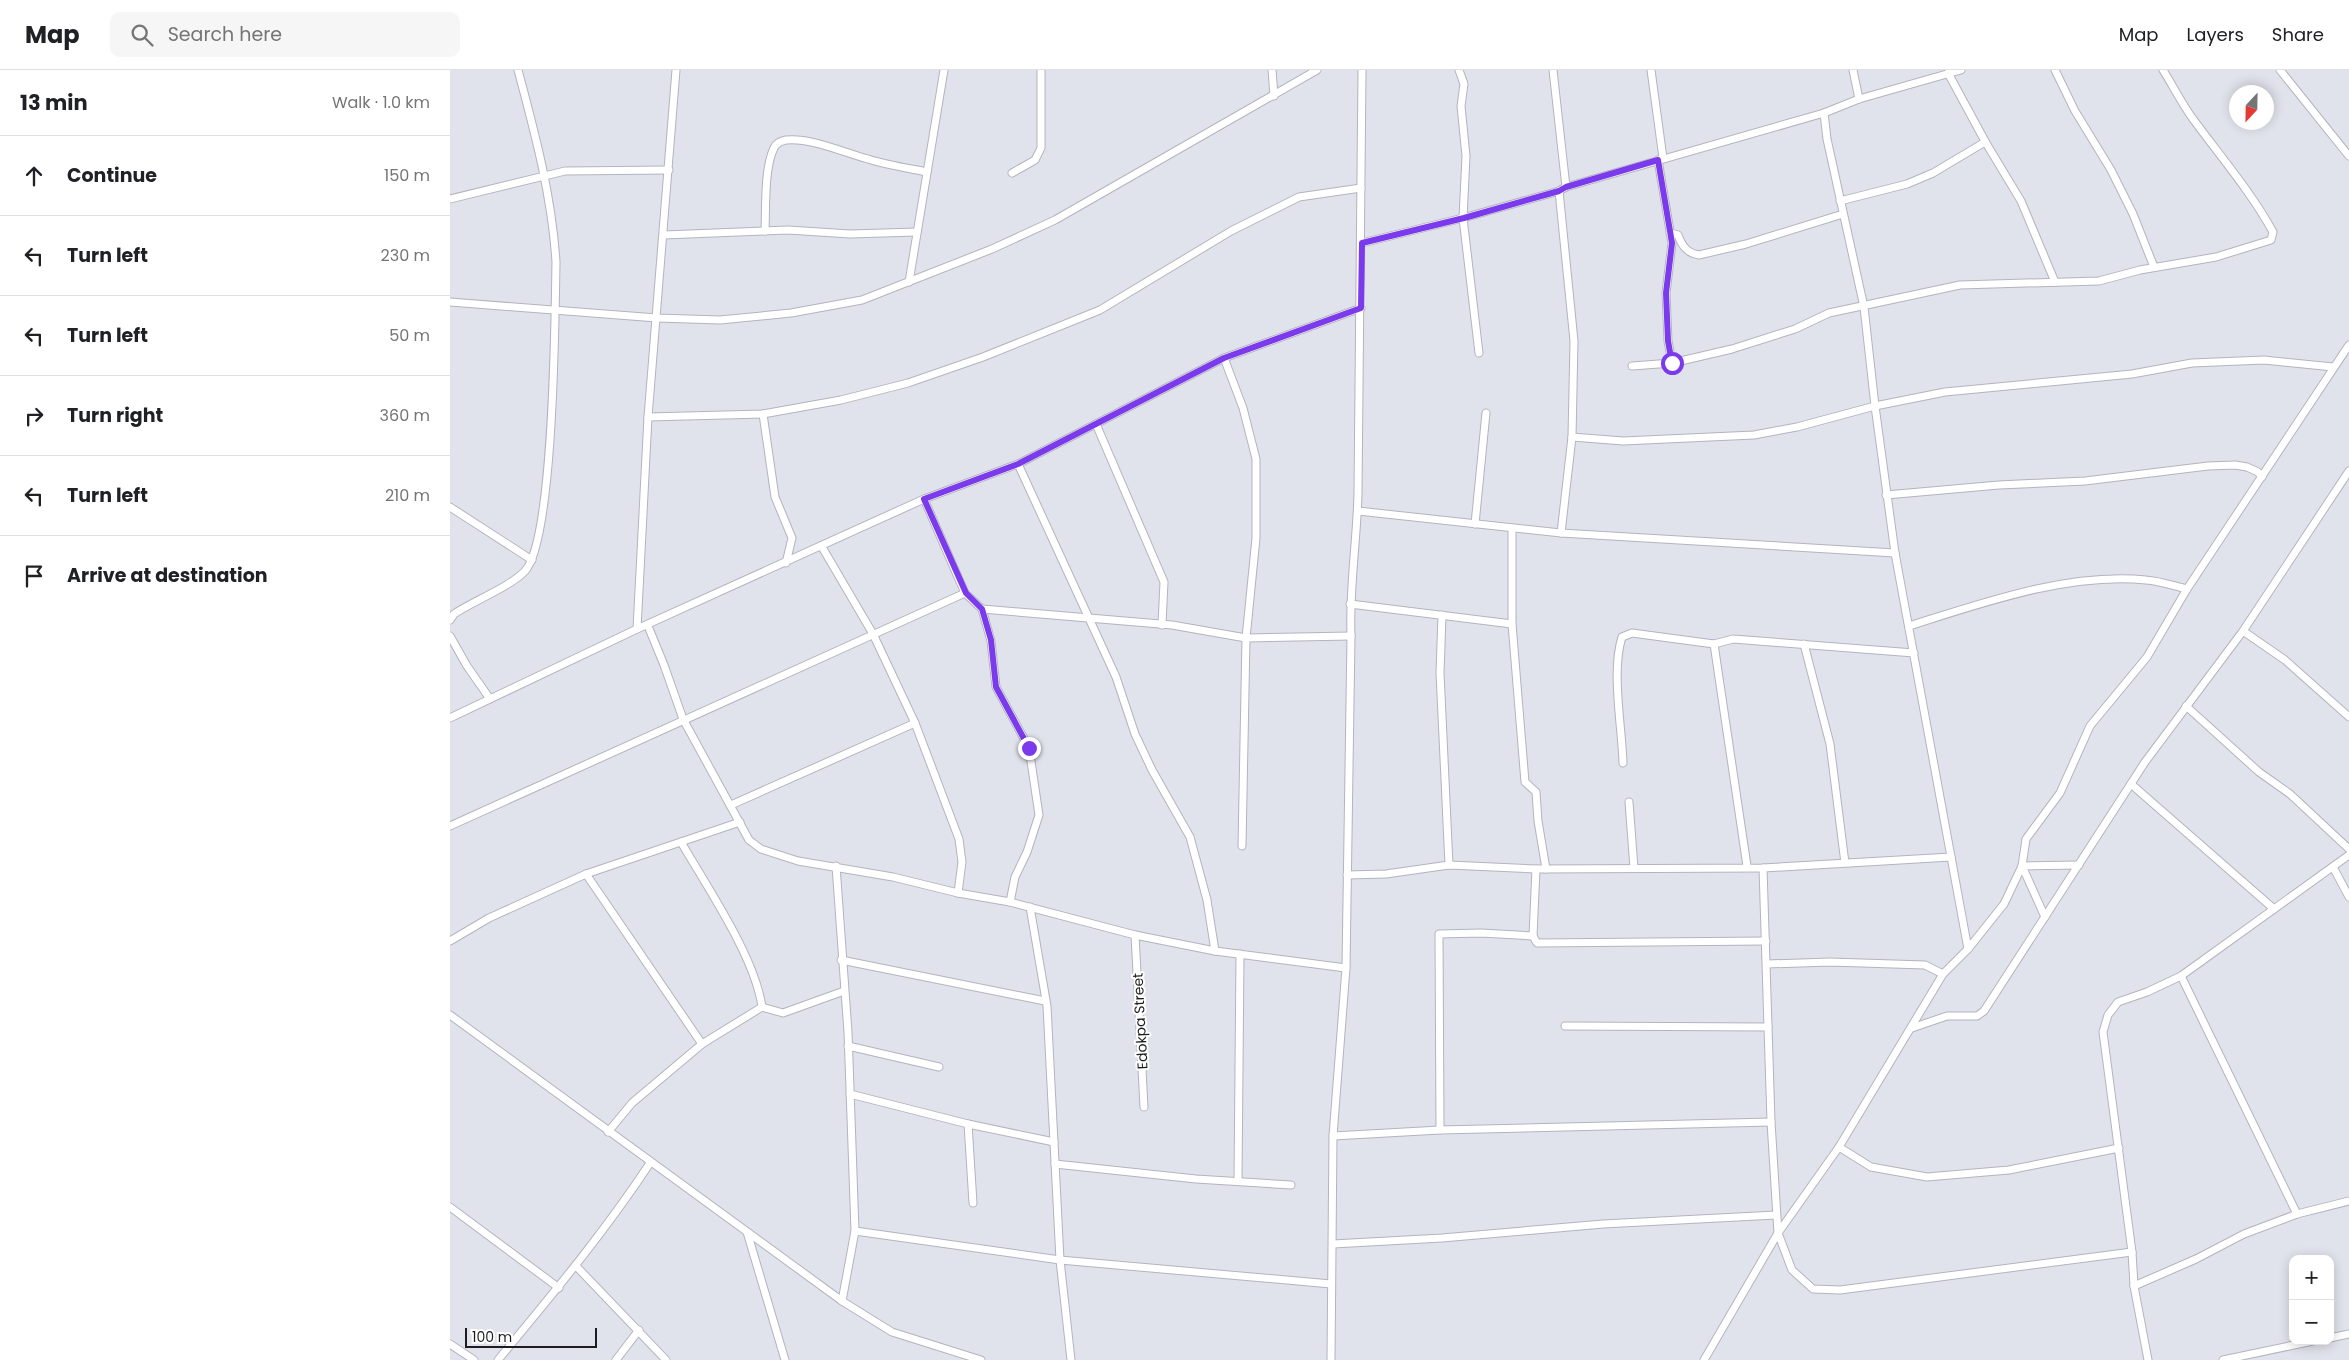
<!DOCTYPE html>
<html lang="en">
<head>
<meta charset="utf-8">
<style>
	:root { --surface:#fff; --page:#f6f6f6; --text:#202124; --muted:#757577; --line:#e0e0e0 }
	body { margin:0; font-family:Poppins,sans-serif; background:var(--page); color:var(--text) }
	.controls { position:absolute; right:15px; bottom:15px; display:grid; overflow:hidden; border-radius:10px; box-shadow:0 2px 12px #0003 }
	.controls button { width:45px; height:45px; display:grid; place-items:center; padding:0; border:0; border-bottom:1px solid var(--line); background:var(--surface); color:var(--text); font:25px sans-serif }
	.compass { position:absolute; left:1779px; top:15px; width:45px; height:45px; border-radius:50%; background:var(--surface); box-shadow:0 2px 12px #0003; rotate:202deg }
	.scale { position:absolute; left:15px; bottom:12px; width:132px; box-sizing:border-box; padding-left:5px; border:2px solid #1c1d20; border-top:0; font-size:14px; line-height:18px; white-space:nowrap; color:#1c1d20; -webkit-text-stroke:4px #fff; paint-order:stroke }
	.stop { position:absolute; width:15px; height:15px; margin:-11px; border:4px solid #7c3aed; border-radius:50%; background:#fff }
	.stop.end { background:#7c3aed; border-color:#fff; box-shadow:0 1px 5px #0008 }
	.list { margin:0; padding:0; list-style:none }
	h2 { display:flex; justify-content:space-between; align-items:center; height:65px; margin:0; padding:0 20px; font-size:21px }
	h2 small { font-size:16px; font-weight:400; color:var(--muted) }
	.list li { display:grid; grid-template-columns:32px 1fr auto; gap:15px; align-items:center; box-sizing:border-box; height:80px; padding:0 20px; border-top:1px solid var(--line) }
	.list b { display:block; font-size:19px; white-space:nowrap }
	.list em { font-size:16px; font-style:normal; color:var(--muted) }
	.icon { flex:none; width:28px; height:28px; fill:none; stroke:currentColor; stroke-width:2; stroke-linecap:round; stroke-linejoin:round }
	.map { position:relative; flex:none; width:1899px; height:1290px; overflow:hidden }
	header { display:flex; align-items:center; gap:30px; box-sizing:border-box; height:70px; padding:0 25px; background:var(--surface); border-bottom:1px solid var(--line) }
	header strong { font-size:24px }
	nav { display:flex; gap:28px; margin-inline-start:auto; font-size:18px }
	.search { width:350px; height:45px; background:var(--page); display:flex; align-items:center; gap:12px; box-sizing:border-box; padding:0 18px; border-radius:10px; color:var(--muted); font-size:19px }
	main { display:flex }
	aside { flex:1; background:var(--surface) }
	.map>svg:first-child { display:block }
</style>
</head>
<body>
<header>
<strong>Map</strong>
<div class="search"><svg class="icon" aria-label="search" viewBox="0 0 24 24"><circle cx="10" cy="10" r="6"/><path d="M15 15l6 6"/></svg>Search here</div>
<nav><a>Map</a><a>Layers</a><a>Share</a></nav>
</header>
<main>
<aside>
<h2>13 min<small>Walk · 1.0 km</small></h2>
<ul class="list">
<li><svg class="icon" aria-label="ahead" viewBox="0 0 24 24"><path d="M12 20V5M6 11l6-6 6 6"/></svg><div><b>Continue</b></div><em>150 m</em></li>
<li><svg class="icon" aria-label="left" viewBox="0 0 24 24"><path d="M17 20v-9H6M10 6l-5 5 5 5"/></svg><div><b>Turn left</b></div><em>230 m</em></li>
<li><svg class="icon" aria-label="left" viewBox="0 0 24 24"><path d="M17 20v-9H6M10 6l-5 5 5 5"/></svg><div><b>Turn left</b></div><em>50 m</em></li>
<li><svg class="icon" aria-label="right" viewBox="0 0 24 24"><path d="M7 20v-9h11M14 6l5 5-5 5"/></svg><div><b>Turn right</b></div><em>360 m</em></li>
<li><svg class="icon" aria-label="left" viewBox="0 0 24 24"><path d="M17 20v-9H6M10 6l-5 5 5 5"/></svg><div><b>Turn left</b></div><em>210 m</em></li>
<li><svg class="icon" aria-label="arrive" viewBox="0 0 24 24"><path d="M6 21V4h12l-3 4 3 4H6"/></svg><div><b>Arrive at destination</b></div></li>
</ul>
</aside>
<div class="map">
<svg width="1899" height="1290" viewBox="0 0 1899 1290">
	<rect width="100%" height="100%" fill="#e1e3ec"/>
	<g fill="none" stroke-linecap="round" stroke-linejoin="round">
		<!-- minor casing -->
		<g stroke="#b3b4bd" stroke-width="9">
			<g id="minor">
				<path d="M822,0L824,26"/>
				<path d="M1009,0L1014,14L1011,36L1016,86L1013,148L1029,283"/>
				<path d="M1103,0L1116,117"/>
				<path d="M1201,0L1213,88"/>
				<path d="M1403,0L1409,29"/>
				<path d="M1511,0L1409,29L1374,43L1377,69L1414,237L1425,336L1445,483L1518,879"/>
				<path d="M1605,0L1625,41L1661,100L1683,144L1704,197"/>
				<path d="M1830,0L1899,86"/>
				<path d="M1498,3L1536,73L1571,131L1605,212"/>
				<path d="M1208,90L1222,173L1216,223L1218,271L1222,293"/>
				<path d="M562,103L585,90L591,78V0"/>
				<path d="M1109,121L1124,271L1122,367L1111,463"/>
				<path d="M0,129L115,101L219,100"/>
				<path d="M1390,131L1457,114L1483,103L1535,72"/>
				<path d="M315,161C316,138 314,98 324,78C326,73 331,71 336,70C360,67 395,83 418,89C437,95 457,98 477,102"/>
				<path d="M1220,163L1228,165C1232,176 1237,183 1249,185L1296,174L1393,144"/>
				<path d="M214,165L338,160L400,164L467,162"/>
				<path d="M912,173L1013,148L1109,121L1116,117L1374,43"/>
				<path d="M459,212L494,0"/>
				<path d="M0,232L207,248L270,250L341,243L412,230L542,179L605,150L867,0"/>
				<path d="M774,288L793,338L806,389V468L796,568L792,776"/>
				<path d="M1182,296L1222,293L1282,279L1345,259L1379,243L1510,215L1649,211L1690,200L1766,187L1821,170L1823,162C1801,122 1771,87 1743,49C1732,34 1723,16 1713,0"/>
				<path d="M313,344L325,427L342,468L336,493"/>
				<path d="M198,347L313,344L391,330L458,313L533,287L650,240L781,161L849,127L911,118"/>
				<path d="M646,354L714,512L712,555"/>
				<path d="M1122,367L1173,371L1304,365L1347,357L1425,336L1495,322L1682,304L1742,293L1814,290L1883,297"/>
				<path d="M568,394L666,607L685,664L702,700L740,767L757,830L765,881"/>
				<path d="M1436,425L1549,415L1635,411L1758,396L1785,395L1797,397L1808,402L1812,407"/>
				<path d="M474,429L515,523L532,539L541,571L546,617L579,678L589,745L577,782L565,807L560,832"/>
				<path d="M0,437L82,490"/>
				<path d="M908,441L1111,463L1445,483"/>
				<path d="M1025,454L1036,343"/>
				<path d="M1062,458V554L1075,712L1086,722L1088,751L1096,799"/>
				<path d="M372,477L423,564L465,653L509,769L512,792L508,823"/>
				<path d="M900,534L1062,554"/>
				<path d="M532,539L722,555L796,568L901,566"/>
				<path d="M992,545L990,603L999,795"/>
				<path d="M0,550L4,544C23,531 60,517 75,501C104,469 105,245 106,192C102,127 85,63 68,0"/>
				<path d="M198,556L214,595L233,649L299,770L311,779L348,791L443,807L508,823L560,832L685,865L765,881L896,898"/>
				<path d="M1459,556C1532,533 1619,502 1696,510C1710,511 1724,516 1737,519"/>
				<path d="M187,559L198,347L226,0"/>
				<path d="M1793,561L1835,590L1899,647"/>
				<path d="M0,566L17,596L40,629"/>
				<path d="M1354,574L1380,674L1395,793"/>
				<path d="M1736,636L1809,702L1840,724L1899,779"/>
				<path d="M0,648L187,559L474,429L568,394L774,288L911,238"/>
				<path d="M1173,693C1172,657 1161,601 1172,567L1182,563L1264,574"/>
				<path d="M1681,714L1824,839"/>
				<path d="M1179,732L1184,798"/>
				<path d="M281,735L465,653"/>
				<path d="M0,756L515,523"/>
				<path d="M231,772C257,817 305,887 312,937"/>
				<path d="M386,796L398,962L405,1161L392,1231"/>
				<path d="M1297,796L1264,574L1283,569L1464,583"/>
				<path d="M1883,797L1899,827"/>
				<path d="M1313,798L1321,1052L1328,1163L1342,1200L1363,1219L1390,1220L1682,1182"/>
				<path d="M1086,799L1083,866L1087,873L1316,871"/>
				<path d="M136,804L252,974"/>
				<path d="M897,805L936,804L999,795L1086,799L1313,798L1501,787"/>
				<path d="M580,837L597,936L610,1190L621,1290"/>
				<path d="M1595,847L1572,796L1629,795"/>
				<path d="M685,865L694,1037"/>
				<path d="M0,871L39,848L136,804L290,752"/>
				<path d="M391,890L595,931"/>
				<path d="M1317,894L1380,892L1475,895L1493,904"/>
				<path d="M1731,906L1847,1144"/>
				<path d="M312,937L333,943L394,921"/>
				<path d="M0,945L392,1231L442,1262L531,1290"/>
				<path d="M1115,956L1318,957"/>
				<path d="M1462,958L1497,946H1527L1534,941L1695,692L1793,561L1899,401"/>
				<path d="M398,976L489,997"/>
				<path d="M400,1024L518,1054L604,1072"/>
				<path d="M518,1054L523,1133"/>
				<path d="M990,1060L989,864L1031,863L1083,866"/>
				<path d="M158,1062L182,1033L252,974L312,937"/>
				<path d="M883,1066L990,1060L1321,1052"/>
				<path d="M1389,1077L1421,1097L1477,1107L1559,1100L1669,1078"/>
				<path d="M605,1094L746,1109L841,1115"/>
				<path d="M788,1111L790,884"/>
				<path d="M0,1137L109,1218"/>
				<path d="M405,1161L610,1190L881,1214"/>
				<path d="M297,1162L335,1290"/>
				<path d="M883,1174L992,1168L1153,1154L1326,1145"/>
				<path d="M126,1196L216,1290"/>
				<path d="M1684,1216L1746,1189L1794,1164L1847,1144L1899,1131"/>
				<path d="M1880,1268L1899,1264"/>
				<path d="M0,1274L24,1290"/>
				<path d="M48,1290C101,1226 154,1163 200,1093"/>
				<path d="M166,1290L189,1260"/>
				<path d="M881,1290L883,1066L896,898L901,566C899,518 907,471 908,423C910,282 911,141 912,0"/>
				<path d="M1254,1290L1328,1163L1389,1077L1493,904L1518,879L1554,834L1572,796L1576,769L1610,723L1640,656L1697,587L1737,519L1899,275"/>
				<path d="M1698,1290L1684,1216L1682,1182L1653,962L1658,945L1668,932L1697,922L1731,906L1899,785"/>
				<path d="M1773,1290L1863,1271"/>
			</g>
		</g>
		<!-- minor -->
		<use href="#minor" stroke="#fff" stroke-width="7"/>
	</g>
	<g fill="none" stroke-linecap="round" stroke-linejoin="round">
		<!-- route -->
		<path stroke="#7c3aed" stroke-width="6" d="M579,678L546,617L541,570L532,539L516,523L474,429L568,394L774,288L911,238L912,173L1014,148L1109,121L1116,117L1208,90L1222,173L1216,223L1218,271L1222,293"/>
	</g>
	<g text-anchor="middle" dominant-baseline="central" stroke-width="4" stroke-linejoin="round" paint-order="stroke">
		<!-- street labels -->
		<g font-size="14" fill="#1c1d20" stroke="#fff">
			<text transform="translate(690 951) rotate(-93)">Edokpa Street</text>
		</g>
	</g>
</svg>
<div class="controls">
<button>+</button>
<button>−</button>
</div>
<svg class="compass" viewBox="-18 -18 36 36"><path d="M0-13l5 13h-10z" fill="#e53935"/><path d="M0 13l5-13h-10z" fill="#757577"/></svg>
<div class="scale">100 m</div>
<div class="stop" style="left:1222px;top:293px"></div>
<div class="stop end" style="left:579px;top:678px"></div>
</div>
</main>
</body>
</html>
